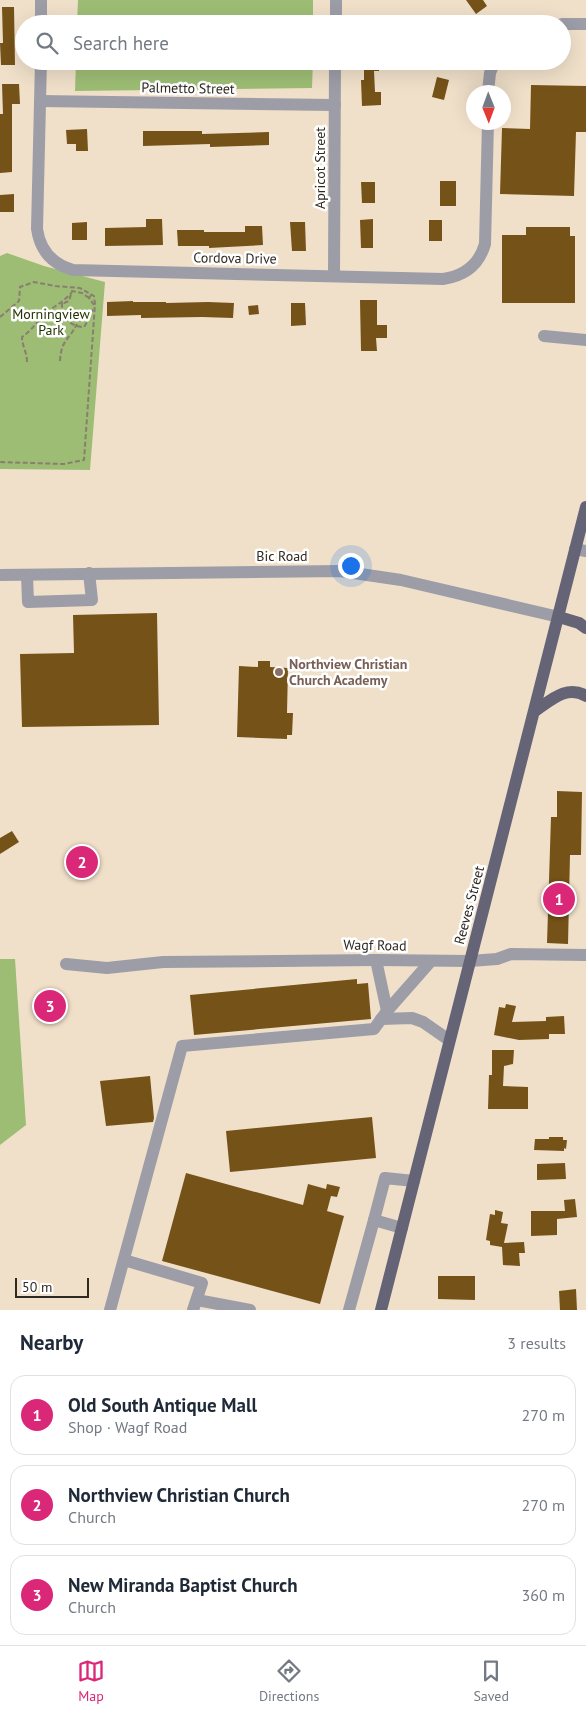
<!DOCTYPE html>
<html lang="en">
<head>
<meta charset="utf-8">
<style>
	:root { --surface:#fff; --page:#f6f6f7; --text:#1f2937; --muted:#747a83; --line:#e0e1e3; --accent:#db2777 }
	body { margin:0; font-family:"PT Sans",sans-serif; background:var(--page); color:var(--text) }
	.compass { position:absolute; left:466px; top:85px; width:45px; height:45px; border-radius:50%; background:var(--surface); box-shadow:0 5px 20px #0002; rotate:179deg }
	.scale { position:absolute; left:15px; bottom:12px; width:74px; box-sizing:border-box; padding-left:5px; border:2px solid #2f2920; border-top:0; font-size:14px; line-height:18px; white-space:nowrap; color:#2f2920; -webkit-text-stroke:4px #fff; paint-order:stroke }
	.you { position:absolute; left:350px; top:565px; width:18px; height:18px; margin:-12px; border:4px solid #fff; border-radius:50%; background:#1a73e8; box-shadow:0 0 0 8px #1a73e833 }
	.badge { display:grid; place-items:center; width:32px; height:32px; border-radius:50%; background:var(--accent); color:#fff; font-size:16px; font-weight:700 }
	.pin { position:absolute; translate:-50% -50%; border:2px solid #fff; box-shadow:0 1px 5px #0006 }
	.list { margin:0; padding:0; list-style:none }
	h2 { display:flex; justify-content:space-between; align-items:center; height:65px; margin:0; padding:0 20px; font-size:21px }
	h2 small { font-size:16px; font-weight:400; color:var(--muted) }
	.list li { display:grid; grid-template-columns:32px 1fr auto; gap:15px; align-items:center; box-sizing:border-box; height:80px; margin:0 10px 10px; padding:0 10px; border:1px solid var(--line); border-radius:15px }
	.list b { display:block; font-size:19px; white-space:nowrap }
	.list p { margin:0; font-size:16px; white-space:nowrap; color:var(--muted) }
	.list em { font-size:16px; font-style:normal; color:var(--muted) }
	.icon { flex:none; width:28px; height:28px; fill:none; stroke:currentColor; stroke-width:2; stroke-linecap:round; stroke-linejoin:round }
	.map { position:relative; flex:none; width:586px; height:1310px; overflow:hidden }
	.search { position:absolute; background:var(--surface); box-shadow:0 5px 20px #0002; left:15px; right:15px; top:15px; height:55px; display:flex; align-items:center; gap:12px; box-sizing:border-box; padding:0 18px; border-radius:28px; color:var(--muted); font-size:19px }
	.sheet { height:335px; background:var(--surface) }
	nav { display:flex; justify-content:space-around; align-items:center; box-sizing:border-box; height:70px; border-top:1px solid var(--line); background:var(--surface); font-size:14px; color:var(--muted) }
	nav a { display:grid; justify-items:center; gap:2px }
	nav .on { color:var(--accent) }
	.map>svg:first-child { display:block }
</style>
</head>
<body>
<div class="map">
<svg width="586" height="1310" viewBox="0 0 586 1310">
	<rect width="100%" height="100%" fill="#f0e0ca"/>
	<!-- green -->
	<g fill="#9dbd74">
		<path d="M78,0H313V24H77Z"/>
		<path d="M76,61H313L312,88L75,91Z"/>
		<path d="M7,253L44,266L105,282L90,470L0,469V256Z"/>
		<path d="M0,959H15L26,1125L0,1145Z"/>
	</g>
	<!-- building -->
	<g fill="#755218">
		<path d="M466,0H483L487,6L476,14Z"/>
		<path d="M2,7H14L15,65H1L0,43H3Z"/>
		<path d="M364,61H379V71H374L375,92H381V105L362,106L361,80H364Z"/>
		<path d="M437,77L449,80L444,100L432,97Z"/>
		<path d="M2,84H19L20,104H12V172L0,173V114H3Z"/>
		<path d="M531,85L586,86V132H576L574,196L500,194L502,128L530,129Z"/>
		<path d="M87,129L88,151H76V144H67L66,130Z"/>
		<path d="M143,131H202V134L269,132V145L210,147V144L143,146Z"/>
		<rect x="440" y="181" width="16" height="25"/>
		<path d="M361,182H375V203H362Z"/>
		<path d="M14,194V212H0V195Z"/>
		<path d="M146,219H162L163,245L105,246V228L146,227Z"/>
		<path d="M373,219V248H361L360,220Z"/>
		<rect x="429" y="220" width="13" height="21"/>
		<path d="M87,222V240H72V223Z"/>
		<path d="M290,222H305L306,251H292Z"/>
		<path d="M245,226H262L263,245L209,248V246H178L177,230H204V232H245Z"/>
		<path d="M526,227H570V236H575V303H502V235H526Z"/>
		<path d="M360,300H377V325H387V338H376L377,351H361Z"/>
		<path d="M133,301V302H166V303L208,302L234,303L233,318L202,317L141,318V315L107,316V302Z"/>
		<path d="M291,303H305L306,325L291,326Z"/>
		<path d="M258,305L259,314L249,315L248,306Z"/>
		<path d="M157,613L159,725L22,727L20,654L74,653L73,615Z"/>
		<path d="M258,661H270V667L288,668L287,713H293L292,735H287V739L237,737L239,666L258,667Z"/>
		<path d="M557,791L582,792L581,855H570L568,944L547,943L551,817H557Z"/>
		<path d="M12,831L19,842L0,854V838Z"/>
		<path d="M357,979V984L368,983L371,1019L194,1035L190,995Z"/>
		<path d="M506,1004L516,1006L512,1022L546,1021V1017L564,1016L565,1034H549V1039L519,1040L494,1035L499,1007L505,1008Z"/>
		<path d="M492,1050H514L513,1064L504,1066L503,1086L528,1087V1109H488L489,1075H492Z"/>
		<path d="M150,1076L154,1118L153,1122L106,1126L100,1081Z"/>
		<path d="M372,1117L376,1158L230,1172L226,1131Z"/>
		<path d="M549,1137H563V1140H567L566,1149L564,1148V1151L534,1150L535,1139H549Z"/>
		<path d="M565,1163L566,1179L537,1180V1164Z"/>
		<path d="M186,1173L303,1205L308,1184L326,1189L327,1184L340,1187L337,1197L331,1196L327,1211L344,1216L320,1304L162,1261Z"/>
		<path d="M575,1199L577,1217L557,1219V1235L531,1236V1211H565L564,1200Z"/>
		<path d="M495,1210L503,1212L501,1223L508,1224L504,1243L524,1242L525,1253H519L520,1266L503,1265L502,1247L490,1245V1241L486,1240L490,1214L495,1215Z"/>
		<path d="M438,1276H475V1300L438,1299Z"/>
		<path d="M576,1289L577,1310H560L559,1291Z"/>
	</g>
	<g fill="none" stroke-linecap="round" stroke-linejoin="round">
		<!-- path -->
		<g stroke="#897e6f" stroke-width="2" stroke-dasharray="5 2.5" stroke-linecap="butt">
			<path d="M91,295L89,298L94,305"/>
			<path d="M89,298L82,293L72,291L69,301L64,303L62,302C61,315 69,327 84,327L87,322L88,316L94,309"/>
			<path d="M0,317L19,301L20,287L34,282L55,286L80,288L94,296L95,304L84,460L64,464L0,462"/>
			<path d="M60,361C61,340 69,340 77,324"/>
			<path d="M27,362C27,352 22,346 22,337C31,331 36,323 43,316C52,307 64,302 72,292"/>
		</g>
		<!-- minor -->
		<g stroke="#9d9da8" stroke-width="12">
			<path d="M41,24V0"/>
			<path d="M336,24V0"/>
			<path d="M562,24H586"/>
			<path d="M41,61L37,229C40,250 52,264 73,270L443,279C464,276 479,265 485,244L488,122"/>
			<path d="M488,92L490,73L495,61"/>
			<path d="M40,101L335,105"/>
			<path d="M334,276L335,61"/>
			<path d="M544,336L586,340"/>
			<path d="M575,549L586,551"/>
			<path d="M0,575L340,571L401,580L559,617"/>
			<path d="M27,575L28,602L92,600L89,573"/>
			<path d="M376,960L387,1011"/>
			<path d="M66,964L107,968L163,962L376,960L470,961L497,959L511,954L586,955"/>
			<path d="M381,1019L412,1018L423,1022L449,1040"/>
			<path d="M402,1228L374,1220L385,1178L414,1181"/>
			<path d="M124,1260L202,1283L193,1310"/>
			<path d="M197,1300L250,1310"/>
			<path d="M110,1310L182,1046L374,1029L387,1011L431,961"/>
			<path d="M349,1310L374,1220"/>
		</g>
		<!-- major -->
		<g stroke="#646476" stroke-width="12">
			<path d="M559,617L579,623L586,628"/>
			<path d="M535,711C550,701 567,684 586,696"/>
			<path d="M381,1310L586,507"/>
		</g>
	</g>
	<!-- markers -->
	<circle fill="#8d6e63" stroke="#fff" stroke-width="2" cx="279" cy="672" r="5"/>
	<g text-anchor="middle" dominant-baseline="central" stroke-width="5" stroke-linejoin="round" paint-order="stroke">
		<!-- street labels -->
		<g font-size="14" fill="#2f2920" stroke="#fff">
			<text transform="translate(188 88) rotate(1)">Palmetto Street</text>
			<text transform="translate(320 168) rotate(-90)">Apricot Street</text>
			<text transform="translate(235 258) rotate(1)">Cordova Drive</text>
			<text x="282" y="556">Bic Road</text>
			<text transform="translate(469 905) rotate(-75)">Reeves Street</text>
			<text transform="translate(375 945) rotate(1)">Wagf Road</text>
		</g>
		<!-- park labels -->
		<g font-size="14" fill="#223500" stroke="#fff">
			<text x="51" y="314">Morningview<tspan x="51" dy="16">Park</tspan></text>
		</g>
		<!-- education labels -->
		<g font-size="14" font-weight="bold" fill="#785e54" stroke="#fff" text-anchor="start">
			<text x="289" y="664">Northview Christian<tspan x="289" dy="16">Church Academy</tspan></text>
		</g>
	</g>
</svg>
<svg class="compass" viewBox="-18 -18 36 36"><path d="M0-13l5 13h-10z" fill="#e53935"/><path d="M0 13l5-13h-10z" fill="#747a83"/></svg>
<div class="scale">50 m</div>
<div class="you"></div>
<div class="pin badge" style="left:559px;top:899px">1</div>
<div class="pin badge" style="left:82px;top:862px">2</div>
<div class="pin badge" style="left:50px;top:1006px">3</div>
<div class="search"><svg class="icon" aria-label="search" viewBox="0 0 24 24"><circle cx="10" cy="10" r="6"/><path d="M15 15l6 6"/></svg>Search here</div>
</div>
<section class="sheet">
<h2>Nearby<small>3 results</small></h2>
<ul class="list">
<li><span class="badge">1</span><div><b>Old South Antique Mall</b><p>Shop · Wagf Road</p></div><em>270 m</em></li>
<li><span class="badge">2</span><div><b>Northview Christian Church</b><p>Church</p></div><em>270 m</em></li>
<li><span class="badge">3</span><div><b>New Miranda Baptist Church</b><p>Church</p></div><em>360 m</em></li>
</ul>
</section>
<nav>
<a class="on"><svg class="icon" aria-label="map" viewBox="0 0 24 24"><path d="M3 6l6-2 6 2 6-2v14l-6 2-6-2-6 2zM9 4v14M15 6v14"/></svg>Map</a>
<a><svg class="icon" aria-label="directions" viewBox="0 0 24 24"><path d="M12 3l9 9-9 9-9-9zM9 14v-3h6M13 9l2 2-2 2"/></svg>Directions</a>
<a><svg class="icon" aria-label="saved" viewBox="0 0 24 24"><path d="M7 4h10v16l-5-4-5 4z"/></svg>Saved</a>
</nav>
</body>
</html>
